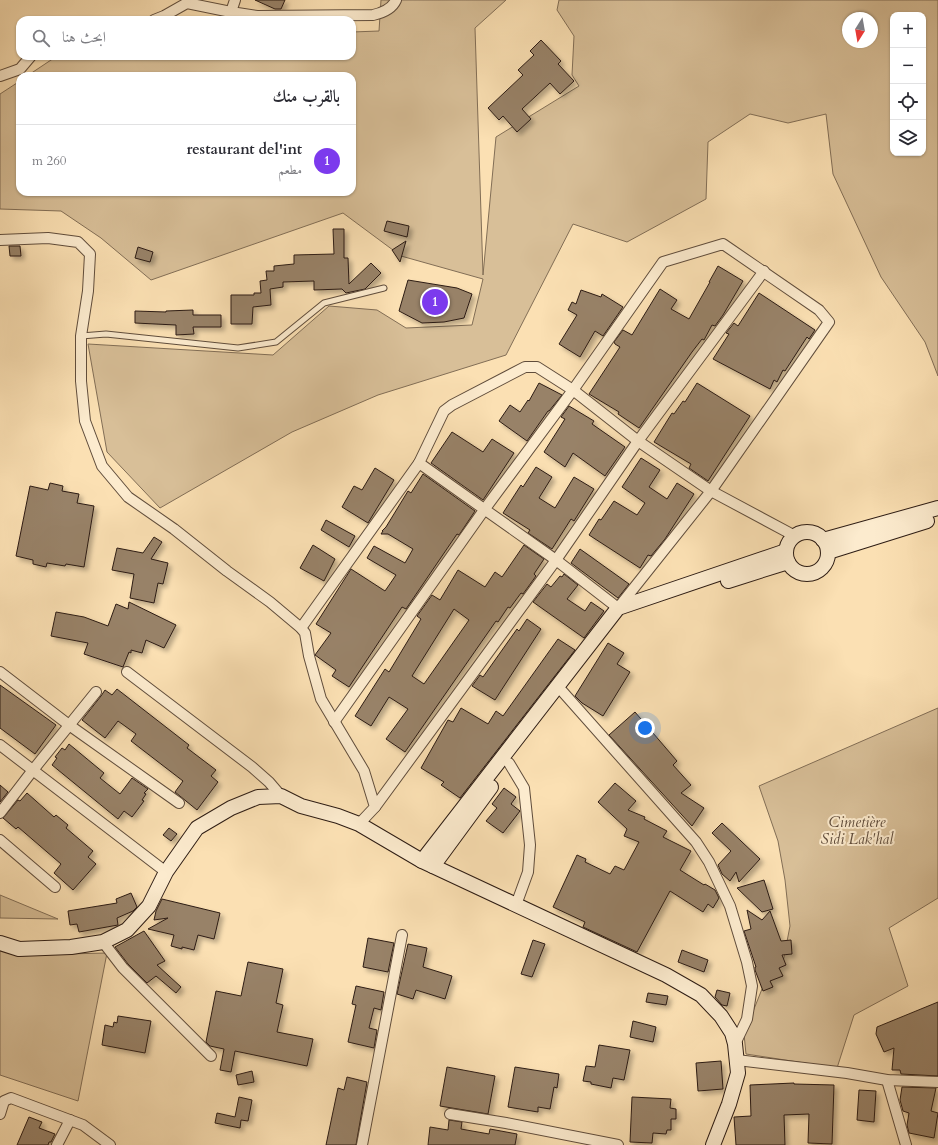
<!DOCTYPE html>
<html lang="ar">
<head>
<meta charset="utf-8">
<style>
	:root { --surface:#fff; --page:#f2f2f3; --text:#2b2b33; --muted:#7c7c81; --line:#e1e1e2; --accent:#7c3aed }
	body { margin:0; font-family:Cardo,Amiri,serif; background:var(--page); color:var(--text); direction:rtl }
	.controls { position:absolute; right:12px; top:12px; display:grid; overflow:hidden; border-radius:8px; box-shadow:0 1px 3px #0004 }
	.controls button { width:36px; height:36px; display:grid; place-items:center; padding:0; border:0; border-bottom:1px solid var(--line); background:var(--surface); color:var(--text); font:20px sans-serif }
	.compass { position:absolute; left:842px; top:12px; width:36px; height:36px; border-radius:50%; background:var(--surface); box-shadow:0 1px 3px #0004; rotate:191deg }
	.you { position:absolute; left:645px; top:728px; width:14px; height:14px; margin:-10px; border:3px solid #fff; border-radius:50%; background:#1a73e8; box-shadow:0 0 0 6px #1a73e833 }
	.badge { display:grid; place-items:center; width:26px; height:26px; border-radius:50%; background:var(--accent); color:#fff; font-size:13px; font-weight:700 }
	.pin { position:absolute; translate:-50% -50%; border:2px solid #fff; box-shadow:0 1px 4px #0006 }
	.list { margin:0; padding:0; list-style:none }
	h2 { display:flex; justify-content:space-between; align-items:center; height:52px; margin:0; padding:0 16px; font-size:17px }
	h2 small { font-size:13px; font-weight:400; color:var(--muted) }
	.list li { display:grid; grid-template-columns:26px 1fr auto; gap:12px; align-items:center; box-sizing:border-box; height:72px; padding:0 16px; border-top:1px solid var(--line) }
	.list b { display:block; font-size:15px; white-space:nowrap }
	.list p { margin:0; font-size:13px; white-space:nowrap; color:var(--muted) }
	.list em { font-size:13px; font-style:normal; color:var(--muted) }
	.icon { flex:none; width:22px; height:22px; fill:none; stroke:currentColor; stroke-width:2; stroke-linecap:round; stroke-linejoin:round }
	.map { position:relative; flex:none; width:938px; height:1145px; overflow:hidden; direction:ltr }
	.search { position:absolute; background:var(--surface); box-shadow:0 1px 3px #0004; left:16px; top:16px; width:340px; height:44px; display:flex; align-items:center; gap:10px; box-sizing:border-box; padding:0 14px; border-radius:12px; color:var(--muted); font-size:15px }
	.panel { position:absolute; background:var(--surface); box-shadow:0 1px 3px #0004; left:16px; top:72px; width:340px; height:124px; border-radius:12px; direction:rtl }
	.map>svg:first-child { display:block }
</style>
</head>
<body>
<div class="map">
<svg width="938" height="1145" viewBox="0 0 938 1145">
	<defs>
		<filter id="shadow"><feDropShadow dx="3.5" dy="3.5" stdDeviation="2" flood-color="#0004"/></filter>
	</defs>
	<rect width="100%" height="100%" fill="#fbe0b3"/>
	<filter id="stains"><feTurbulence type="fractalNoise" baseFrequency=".005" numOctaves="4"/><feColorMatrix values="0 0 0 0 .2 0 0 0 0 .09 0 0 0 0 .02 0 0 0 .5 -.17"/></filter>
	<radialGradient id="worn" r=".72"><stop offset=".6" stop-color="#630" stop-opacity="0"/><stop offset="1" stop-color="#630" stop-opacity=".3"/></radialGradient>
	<!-- green -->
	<g fill="#d8bf98" stroke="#826e56" fill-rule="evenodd">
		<path d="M381,0H506L475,28L483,275L496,137L579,86L572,75L574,36L557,10L559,0H938V376L925,342L881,277L833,174L826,114L788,123L750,114L708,142L706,199L627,242L573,224L506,355L378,395L292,432L160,508L107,452L88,344L273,355L329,306L377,310L406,328L472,325L483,279L401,256L343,213L151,280L101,238L61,211L0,209V94L20,81V192H352V76H27L57,56H352V32L379,31ZM893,15H923V153H893ZM848,18H872V42H848Z"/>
		<path d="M938,708V898L889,928L908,986L854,1015L837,1068L746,1054L744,1034L762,989L783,962L790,926L785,880L778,841L759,786Z"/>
		<path d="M0,895L58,919L0,918Z"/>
		<path d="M0,948L23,955L107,953L78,1101L0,1075Z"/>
	</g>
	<!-- building -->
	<g fill="#988267" stroke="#2d1c14" fill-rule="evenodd" filter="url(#shadow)">
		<path d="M255,0H285L281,9H275Z"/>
		<path d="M541,40L561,61L558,64L574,81L560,94L550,83L522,109L531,119L517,132L503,116L499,120L488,108L523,75L518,70L534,55L530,51Z"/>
		<path d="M387,221L409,226L407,237L384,231Z"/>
		<path d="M333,229H344V258H348L349,284L371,263L381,273L365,289L346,293L342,289L314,290V281L283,282V287L270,289L271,305L253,307L252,324H231V295H254V293H261L260,281L267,280L266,271H274V266L294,264V255L334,254Z"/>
		<path d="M406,241L400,262L392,250Z"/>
		<path d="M9,246H20L21,256H10Z"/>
		<path d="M138,247L153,252L150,262L135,258Z"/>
		<path d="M718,266L743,281L723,315L715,326L712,325L704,340L702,339L692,352L639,428L618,414L619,412L589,394L620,347L615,344L614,342L623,330L632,335L660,289L677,300L671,309L689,319L710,282H709Z"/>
		<path d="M408,280L457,288L472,294L464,318L444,322L422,323L399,311Z"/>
		<path d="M581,290L601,297L602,294L623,307L603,336L595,331L580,357L559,344L577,315L568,310L572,302L576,304Z"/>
		<path d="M759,293L815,330L809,339L807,337L785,371L783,370L777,382L774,380L770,389L713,359L729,334L726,333L734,323L738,326Z"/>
		<path d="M193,310V315H221V327H193L194,334L176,335V325L135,323V311L166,312V311Z"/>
		<path d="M539,383L562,395L549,411H548L527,441L499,421L510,405L520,412L528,400L529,401Z"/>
		<path d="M697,383L750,416L708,481L689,468L691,464L654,442L672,413L674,414L683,401L685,402Z"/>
		<path d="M569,406L594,421L592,424L625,447L605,476L573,453L565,467L544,452L565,419L561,417Z"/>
		<path d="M452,432L483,452L492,439L514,453L483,500L431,463Z"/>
		<path d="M641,458L660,470L649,487L667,499L677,483L694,494L665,539L651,556L648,555L640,568L589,535L599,519L601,520L614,501L637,515L645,503L622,487Z"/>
		<path d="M536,467L552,477L539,498L555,508L574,477L594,489L574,521L571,519L552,549L528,533L530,530L503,513L521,485L523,487Z"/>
		<path d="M375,468L394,480L368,523L342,507L354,486L362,490Z"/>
		<path d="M423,474L475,511L459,535L457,534L406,609L402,607L349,687L332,676L336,670L315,655L331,633L316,624L351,569L385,591L396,575L367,558L374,546L405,563L413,549L388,534H381L383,531H382L386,527L408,491L411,493Z"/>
		<path d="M50,483L63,486L62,491L79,494L77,503L94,506L84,567L66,564L65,566L47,563L46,567L33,564V560L16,556L30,486L48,490Z"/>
		<path d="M326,520L355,536L349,547L321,530Z"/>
		<path d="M154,537L162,542L151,559L168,563L163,584L158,583L154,603L130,598L134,574L112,570L117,548L143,553Z"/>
		<path d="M313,545L335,559L324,581L300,568Z"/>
		<path d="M524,545L544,559L534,574L536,576L523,594L521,593L510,608L508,607L498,622L496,621L405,752L386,739L408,709L389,697L371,726L355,716L385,669L389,672L421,619L417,616L432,595L440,600L458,570L485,587L495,572L502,577ZM454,609L469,620L424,684L412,676Z"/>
		<path d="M580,549L629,584L618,598L571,563Z"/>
		<path d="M564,574L578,585L567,599L585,611L591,602L604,611L584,638L533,602L547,584L551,587L560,576L562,577Z"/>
		<path d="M129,602L176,625L164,648L146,640L142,653L131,650V653L129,652L123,667L84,654L88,643L51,636L56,612L84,617L108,626L116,604L128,609Z"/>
		<path d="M527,619L541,629L495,700L472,686L480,675L483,677L517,629L519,631Z"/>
		<path d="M558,639L575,650L460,798L441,785L444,782L421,768L448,720L453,722L461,708L488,724L496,711L503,716Z"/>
		<path d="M608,643L624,653L617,664L630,672L603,716L582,703L575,696Z"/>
		<path d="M0,685L56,725L35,754L0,728Z"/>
		<path d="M117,689L189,745L187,748L216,770L211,776L218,782L197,810L175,792L183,781L131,741L136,734L118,721L105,738L82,720L101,696L105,690L112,695Z"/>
		<path d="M635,712L677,761L673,765L691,785L681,793L704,808L692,826L609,735Z"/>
		<path d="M69,744L104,773L100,778L120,794L132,778L148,789L144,793L146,794L142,800L144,801L132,817L124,811L118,819L52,765L57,758L55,757L62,748L65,750Z"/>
		<path d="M615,783L636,801L628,810L645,817L644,819L667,831L663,837L691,851L680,870L704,885L705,884L715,890L719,898L713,908L708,904L703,912L670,891L637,952L583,927L585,922L553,907L577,855L586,859L585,862L610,874L615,866L624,870L639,842L624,836L627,829L598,802Z"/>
		<path d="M0,785L8,792L0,802Z"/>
		<path d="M504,788L516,797L511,804L520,811L503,833L486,821L497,808L492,804Z"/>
		<path d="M27,793L54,817L56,815L68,825L66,828L93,851L88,857L96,864L73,890L54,873L61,864L18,827L16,829L3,818L18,800L20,801Z"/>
		<path d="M722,823L760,859L739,882L736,872L730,881L722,874L718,865L731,851L712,833Z"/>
		<path d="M169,828L177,834L171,841L163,835Z"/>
		<path d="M764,880L773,909L762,912L737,888Z"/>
		<path d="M131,893L137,907L133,911L117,918L118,925L79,932L77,924L70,925L68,911L117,903L116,899Z"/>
		<path d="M162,899L220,913L214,939L198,935L194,950L182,947V949L171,946L174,935L148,929L168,918L154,920L156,911Z"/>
		<path d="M747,910L762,920L770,911L781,941L791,940L792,954L782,955L786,965L779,968L783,976L770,981L773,987L763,991L755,970V967H756L744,931L751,929Z"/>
		<path d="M144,931L165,961L157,965L181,987L176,993L156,976L147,983L128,964L115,947Z"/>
		<path d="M368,938L394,943L388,972L363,967Z"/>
		<path d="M533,940L545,944L532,977L521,974Z"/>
		<path d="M408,944L427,948L423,967L452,976L445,999L416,990L413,999L397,994Z"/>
		<path d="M682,950L708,960L704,972L678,962Z"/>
		<path d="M248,962L283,969L276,1003L283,1005L277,1032L313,1039L307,1066L235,1051L231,1072L220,1070L224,1049L210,1046L206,1042L216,991L241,996Z"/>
		<path d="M356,986L384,992L381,1010L374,1008L369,1028L377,1030L374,1048L348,1042L356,1005L352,1004Z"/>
		<path d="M717,990L730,993L727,1006L722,1005L715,997Z"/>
		<path d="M648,993L668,996L666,1005L646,1002Z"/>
		<path d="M938,1002V1076L901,1074L900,1070H892L894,1048L884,1052L876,1034L877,1027Z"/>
		<path d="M118,1016L151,1021L145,1053L102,1045L105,1025L113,1027L114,1022L117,1023Z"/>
		<path d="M633,1021L656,1027L653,1042L630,1037Z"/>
		<path d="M599,1045L630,1050L624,1080L613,1078L611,1088L591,1084V1082L583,1081L586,1066L595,1067Z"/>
		<path d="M721,1061L723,1089L698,1091L696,1063Z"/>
		<path d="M447,1067L495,1076L488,1114L440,1106Z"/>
		<path d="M515,1067L559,1074L557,1088L554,1087L550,1109L538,1107V1112L508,1107Z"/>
		<path d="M252,1071L254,1082L238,1085L236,1075Z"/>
		<path d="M347,1077L367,1082L356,1145H326L338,1088L344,1090Z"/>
		<path d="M794,1083V1084L834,1085L832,1144L808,1143L809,1114L784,1115L785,1145H736L734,1117L751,1116L750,1085Z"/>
		<path d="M902,1087L936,1088L931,1111L938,1113L934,1138L909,1133L907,1125L909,1113L903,1111L900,1100Z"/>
		<path d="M859,1090L876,1091L874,1122L857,1120Z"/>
		<path d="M239,1097L252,1100L248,1121L241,1120L240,1128L215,1123L217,1113L235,1117Z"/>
		<path d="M632,1097L671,1099L670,1108L676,1109V1119H671V1130H667L666,1134L653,1133L652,1143L630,1142Z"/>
		<path d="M29,1117L42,1122L39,1128L55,1134L51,1142H49L48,1145H17Z"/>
		<path d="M449,1120L462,1122L461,1129L489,1134L490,1129L517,1134L515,1145H428L430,1127L448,1130Z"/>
	</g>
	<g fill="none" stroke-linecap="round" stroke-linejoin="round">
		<!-- service casing -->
		<g stroke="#604d3c" stroke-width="7">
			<path id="service" d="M81,336L106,334L238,348L276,342L324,303L384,288"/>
		</g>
		<!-- minor casing -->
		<g stroke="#604d3c" stroke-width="12">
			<g id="minor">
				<path d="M235,0L231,12L257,16L373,15C382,13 392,9 396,0"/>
				<path d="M154,20L164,16L187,3L231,12"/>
				<path d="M0,76L20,69L31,56"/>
				<path d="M0,240L48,238L78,242L90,254L88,291L81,336V381L85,421L102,466L128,497L174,529L227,571L270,602L301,628L305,633L309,656L321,699L364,771L375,807L359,824"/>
				<path d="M301,628L419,463L444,411L452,405L525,367H537L573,390L638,441L711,491L795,536"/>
				<path d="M0,672L69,725L179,803"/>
				<path d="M127,672L252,767L269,782L281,796"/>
				<path d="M562,691L696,842L709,862L730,906L747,962L752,986L747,1019L735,1044"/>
				<path d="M334,722L484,510L573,390L663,262L723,244L819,310L829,322L711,491L618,608L556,560L419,463"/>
				<path d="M0,745L166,872"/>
				<path d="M509,763L524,788L530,845L528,872L516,905"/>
				<path d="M375,807L556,560L638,441L764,271"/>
				<path d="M0,813L33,770L96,692"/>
				<path d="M0,840L55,887"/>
				<path d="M103,942L123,968L211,1056"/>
				<path d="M737,1060L847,1073L887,1080L938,1082"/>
				<path d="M887,1080L906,1145"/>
				<path d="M0,1114L4,1101L11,1098L83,1125L110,1145"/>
				<path d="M450,1114L506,1123L618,1145"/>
				<path d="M57,1145L70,1120"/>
				<path d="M362,1145L402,935"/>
			</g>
		</g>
		<!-- secondary casing -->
		<g stroke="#2d1c14" stroke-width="16">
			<g id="secondary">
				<circle cx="807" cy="553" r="21"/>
				<path d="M823,540L938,508"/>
				<path d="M828,552L927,521"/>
				<path d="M728,581L788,562"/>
				<path d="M422,861L618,608L786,551"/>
				<path d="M433,866L491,787"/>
				<path d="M0,943L19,949L71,947L103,942L127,930L149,906L166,872L197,828L231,808L258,797L281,796L301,806L338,816L359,824L422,861L666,975L701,995L721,1016L732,1033L735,1044L738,1073L729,1104L713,1145"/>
			</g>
		</g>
		<!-- service -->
		<use href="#service" stroke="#fcebce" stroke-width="5"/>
		<!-- minor -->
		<use href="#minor" stroke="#fcebce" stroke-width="10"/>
		<!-- secondary -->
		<use href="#secondary" stroke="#fcebce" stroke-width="14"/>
	</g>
	<g text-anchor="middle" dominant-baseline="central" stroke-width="4" stroke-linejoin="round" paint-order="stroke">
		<!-- park labels -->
		<g font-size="15" font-style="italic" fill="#604d3c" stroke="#fcebce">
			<text x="857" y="822">Cimetière<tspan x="857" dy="17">Sidi Lak'hal</tspan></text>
		</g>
	</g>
	<rect width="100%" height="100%" filter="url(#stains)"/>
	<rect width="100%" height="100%" fill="url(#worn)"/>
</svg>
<div class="controls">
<button>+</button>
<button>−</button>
<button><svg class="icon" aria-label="locate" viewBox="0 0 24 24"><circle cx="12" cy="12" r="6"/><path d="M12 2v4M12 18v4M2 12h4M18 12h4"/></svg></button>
<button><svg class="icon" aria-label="layers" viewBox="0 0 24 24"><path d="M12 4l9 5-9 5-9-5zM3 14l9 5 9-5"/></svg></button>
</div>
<svg class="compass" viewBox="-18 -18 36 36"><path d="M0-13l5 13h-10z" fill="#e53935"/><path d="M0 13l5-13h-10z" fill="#7c7c81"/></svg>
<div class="you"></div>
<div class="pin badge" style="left:435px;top:302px">1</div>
<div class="search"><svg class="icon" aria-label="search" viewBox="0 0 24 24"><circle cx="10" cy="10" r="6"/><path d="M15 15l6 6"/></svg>ابحث هنا</div>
<section class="panel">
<h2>بالقرب منك<small></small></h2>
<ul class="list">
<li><span class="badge">1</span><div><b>restaurant del'int</b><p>مطعم</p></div><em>260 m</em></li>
</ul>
</section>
</div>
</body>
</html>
